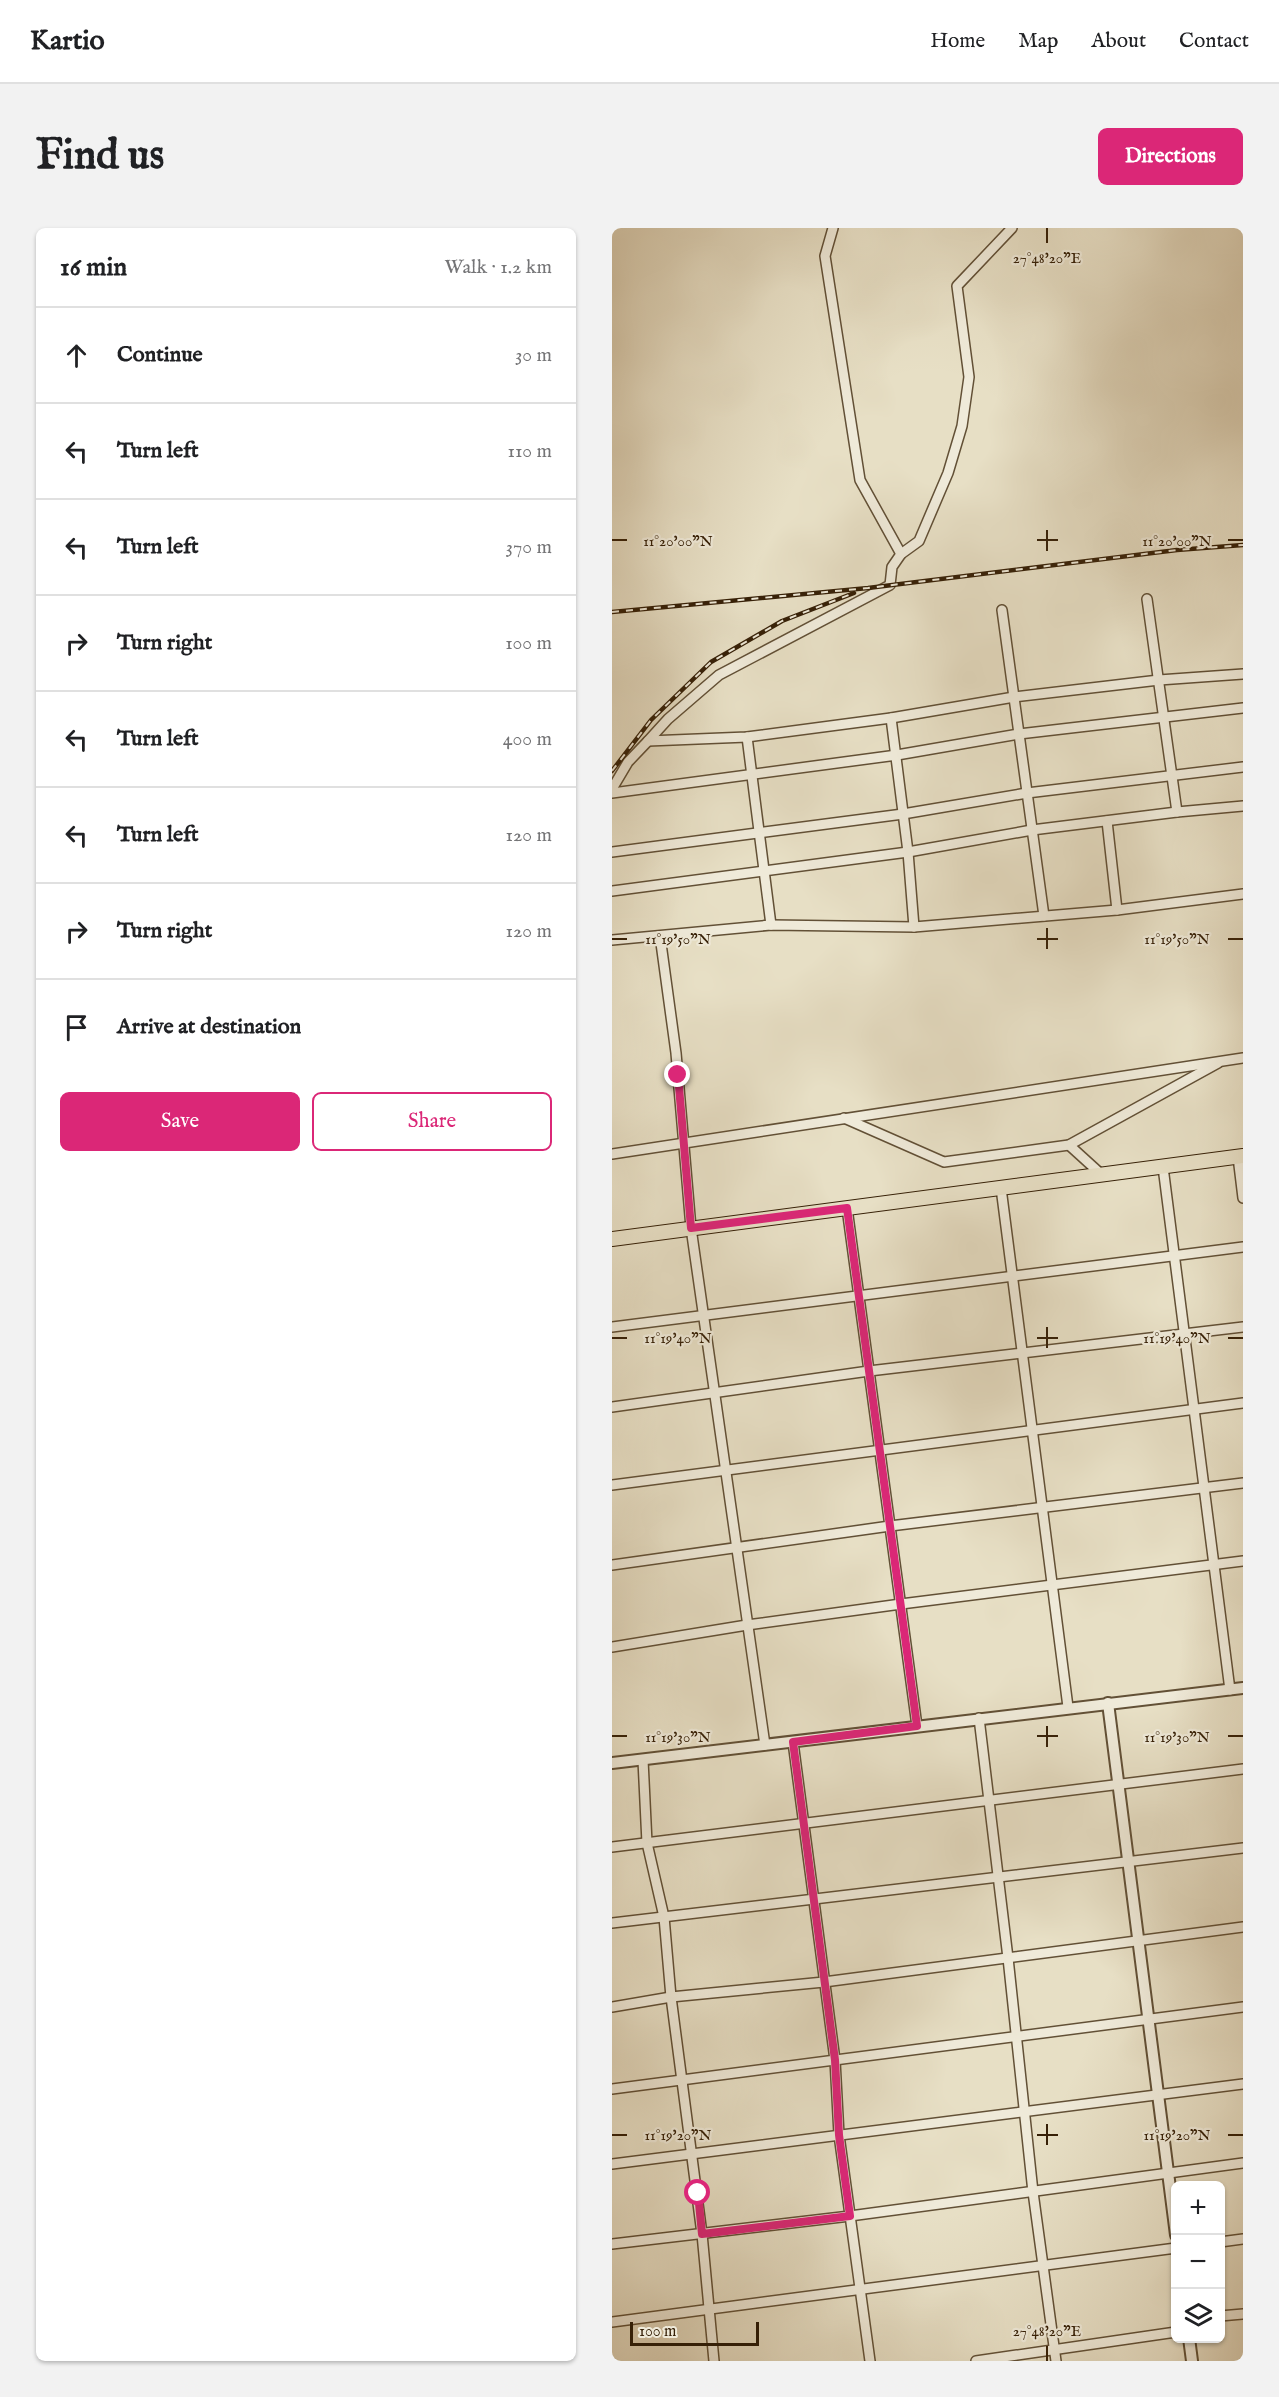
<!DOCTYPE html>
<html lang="en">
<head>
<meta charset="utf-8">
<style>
	:root { --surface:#fff; --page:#f2f2f2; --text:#202124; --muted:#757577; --line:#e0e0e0; --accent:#db2777 }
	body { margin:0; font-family:"IM FELL English",serif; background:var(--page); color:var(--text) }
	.controls { position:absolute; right:18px; bottom:18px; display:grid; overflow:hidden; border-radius:9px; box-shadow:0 2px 4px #0004 }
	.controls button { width:54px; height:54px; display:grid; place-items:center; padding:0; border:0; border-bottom:2px solid var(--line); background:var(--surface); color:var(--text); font:30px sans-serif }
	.scale { position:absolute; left:18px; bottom:15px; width:129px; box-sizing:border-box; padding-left:6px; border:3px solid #362007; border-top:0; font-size:16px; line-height:21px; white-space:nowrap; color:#362007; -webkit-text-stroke:4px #efead9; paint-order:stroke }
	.stop { position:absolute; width:18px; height:18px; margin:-14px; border:4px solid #db2777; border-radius:50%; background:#fff }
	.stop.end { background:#db2777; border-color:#fff; box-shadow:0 2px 6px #0008 }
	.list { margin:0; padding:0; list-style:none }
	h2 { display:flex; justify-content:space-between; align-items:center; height:78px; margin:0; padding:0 24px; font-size:26px }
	h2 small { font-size:20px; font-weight:400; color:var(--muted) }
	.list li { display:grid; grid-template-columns:39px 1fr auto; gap:18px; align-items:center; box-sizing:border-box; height:96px; padding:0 24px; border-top:2px solid var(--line) }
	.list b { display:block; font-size:22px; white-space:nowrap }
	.list em { font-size:20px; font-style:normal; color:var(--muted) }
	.actions { display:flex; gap:12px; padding:18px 24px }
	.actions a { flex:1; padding:14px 0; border:2px solid var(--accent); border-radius:9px; text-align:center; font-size:21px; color:var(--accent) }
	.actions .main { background:var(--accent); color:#fff }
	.icon { flex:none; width:33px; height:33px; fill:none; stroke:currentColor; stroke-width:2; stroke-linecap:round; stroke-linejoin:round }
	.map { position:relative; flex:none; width:631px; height:2133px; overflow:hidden; border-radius:9px }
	header { display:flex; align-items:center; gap:36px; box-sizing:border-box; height:84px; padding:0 30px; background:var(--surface); border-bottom:2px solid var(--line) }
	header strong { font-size:28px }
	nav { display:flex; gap:33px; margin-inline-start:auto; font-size:21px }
	.intro { display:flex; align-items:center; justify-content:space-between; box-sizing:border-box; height:144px; padding:0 36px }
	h1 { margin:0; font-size:42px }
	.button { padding:15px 27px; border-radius:9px; background:var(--accent); color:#fff; font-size:21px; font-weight:700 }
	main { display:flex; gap:36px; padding:0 36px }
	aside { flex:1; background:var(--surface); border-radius:9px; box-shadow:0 2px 4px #0004 }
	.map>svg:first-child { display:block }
</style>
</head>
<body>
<header>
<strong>Kartio</strong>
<nav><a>Home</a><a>Map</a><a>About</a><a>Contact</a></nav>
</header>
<div class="intro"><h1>Find us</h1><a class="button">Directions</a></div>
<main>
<aside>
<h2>16 min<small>Walk · 1.2 km</small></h2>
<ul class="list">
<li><svg class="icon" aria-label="ahead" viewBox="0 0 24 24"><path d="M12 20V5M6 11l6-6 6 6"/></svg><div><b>Continue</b></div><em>30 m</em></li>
<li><svg class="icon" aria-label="left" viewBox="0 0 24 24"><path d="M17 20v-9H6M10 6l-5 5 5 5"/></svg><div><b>Turn left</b></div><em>110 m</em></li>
<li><svg class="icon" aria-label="left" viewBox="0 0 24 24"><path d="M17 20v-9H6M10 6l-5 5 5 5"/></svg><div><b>Turn left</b></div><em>370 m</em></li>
<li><svg class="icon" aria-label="right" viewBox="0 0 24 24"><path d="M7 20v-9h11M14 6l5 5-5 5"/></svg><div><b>Turn right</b></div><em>100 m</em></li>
<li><svg class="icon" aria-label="left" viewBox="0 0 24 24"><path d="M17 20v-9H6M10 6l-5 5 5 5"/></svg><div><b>Turn left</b></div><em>400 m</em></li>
<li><svg class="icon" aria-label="left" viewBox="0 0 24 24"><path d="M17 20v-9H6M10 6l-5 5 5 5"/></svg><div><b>Turn left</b></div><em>120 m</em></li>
<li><svg class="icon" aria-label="right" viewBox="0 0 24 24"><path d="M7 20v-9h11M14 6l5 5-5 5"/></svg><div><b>Turn right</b></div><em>120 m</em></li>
<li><svg class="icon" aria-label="arrive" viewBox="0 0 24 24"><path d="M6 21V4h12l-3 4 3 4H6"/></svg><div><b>Arrive at destination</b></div></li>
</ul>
<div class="actions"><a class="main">Save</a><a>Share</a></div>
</aside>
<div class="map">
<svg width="631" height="2133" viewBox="0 0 631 2133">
	<rect width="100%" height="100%" fill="#e7dfc5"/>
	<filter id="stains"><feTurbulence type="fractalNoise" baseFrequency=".00333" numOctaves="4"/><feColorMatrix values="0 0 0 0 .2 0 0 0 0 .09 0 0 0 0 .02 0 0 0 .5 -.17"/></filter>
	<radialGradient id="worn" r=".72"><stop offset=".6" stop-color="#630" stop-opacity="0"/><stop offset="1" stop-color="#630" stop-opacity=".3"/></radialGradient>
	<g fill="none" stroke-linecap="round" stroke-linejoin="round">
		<!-- minor casing -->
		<g stroke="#625036" stroke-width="12">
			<g id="minor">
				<path d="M221,0L213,28L248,252L289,326"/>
				<path d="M535,371L565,584"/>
				<path d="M390,382L432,688"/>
				<path d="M279,490L296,624L302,699"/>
				<path d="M135,509L159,697"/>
				<path d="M36,513L135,509L279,490L402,469L547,452L631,446"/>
				<path d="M0,561L16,534L36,513L56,491L107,447L278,357L280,339L289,326L307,313L336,245L350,198L357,149L345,58L400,0"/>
				<path d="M0,565L285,527L407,506L631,480"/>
				<path d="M495,593L505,682"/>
				<path d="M0,624L291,586L415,565L631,539"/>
				<path d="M0,663L296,624L420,602L565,584L631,578"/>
				<path d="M48,708L64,825L79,1000L153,1517"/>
				<path d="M0,712L159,697L302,699L505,682L631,666"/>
				<path d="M232,890L332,934L457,917L606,835"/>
				<path d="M457,917L490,947"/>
				<path d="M0,926L631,830"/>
				<path d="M626,929L631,970"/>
				<path d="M551,939L618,1462"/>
				<path d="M389,960L456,1479"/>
				<path d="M235,980L305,1498"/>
				<path d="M0,1099L631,1019"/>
				<path d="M0,1179L257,1143L631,1099"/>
				<path d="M0,1257L631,1175"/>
				<path d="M0,1337L278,1298L631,1255"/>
				<path d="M0,1419L135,1397L289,1376L631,1333"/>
				<path d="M367,1490L396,1730L421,1964L444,2133"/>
				<path d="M181,1514L223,1832L227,1907L258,2133"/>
				<path d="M31,1532L35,1615L52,1689L59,1769L90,2006L102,2133"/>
				<path d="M0,1619L631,1541"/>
				<path d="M0,1695L631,1620"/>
				<path d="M0,1779L59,1769L212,1754L631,1699"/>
				<path d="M0,1861L631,1779"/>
				<path d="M0,1936L631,1856"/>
				<path d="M608,2014L631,2011"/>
				<path d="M0,2016L238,1988L631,1935"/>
				<path d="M608,2088L631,2086"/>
				<path d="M0,2094L564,2020"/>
				<path d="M364,2133L564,2104"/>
			</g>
		</g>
		<!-- tertiary casing -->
		<g stroke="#625036" stroke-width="14">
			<g id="tertiary">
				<path d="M496,1475L564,2007"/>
				<path d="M0,1535L631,1460"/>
				<path d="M577,2110L580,2133"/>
			</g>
		</g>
		<!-- primary casing -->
		<g stroke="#362007" stroke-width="16">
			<path id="primary" d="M0,1011L631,928"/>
		</g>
		<!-- minor -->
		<use href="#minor" stroke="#efead9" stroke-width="9"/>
		<!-- tertiary -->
		<use href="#tertiary" stroke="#efead9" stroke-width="10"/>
		<!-- primary -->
		<use href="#primary" stroke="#e7dfc5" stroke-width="14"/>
		<!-- rail casing -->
		<g stroke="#362007" stroke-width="4.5">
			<g id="rail">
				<path d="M0,384L256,360L565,322L631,317"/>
				<path d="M0,543L39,492L99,434L170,393L242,365"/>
			</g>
		</g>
		<!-- rail -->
		<use href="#rail" stroke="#efead9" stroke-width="2" stroke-dasharray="7" stroke-linecap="butt"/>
	</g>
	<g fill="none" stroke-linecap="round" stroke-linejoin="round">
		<!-- route -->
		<path stroke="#db2777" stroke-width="8" d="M66,847L79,1000L235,980L305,1498L181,1514L223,1832L227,1907L238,1988L90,2006L86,1965"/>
	</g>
	<!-- ticks -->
	<path fill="none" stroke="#362007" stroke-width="2" d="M435,0V15M435,302V323M0,312H15M425,312H446M616,312H631M435,700V721M0,711H15M425,711H446M616,711H631M435,1099V1120M0,1110H15M425,1110H446M616,1110H631M435,1498V1519M0,1508H15M425,1508H446M616,1508H631M435,1896V1917M0,1907H15M425,1907H446M616,1907H631M435,2118V2133"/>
	<g font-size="15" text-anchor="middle" fill="#362007" stroke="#efead9" stroke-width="4.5" stroke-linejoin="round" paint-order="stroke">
		<text x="435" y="35">27°48'20"E</text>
		<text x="66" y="318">11°20'00"N</text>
		<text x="565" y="318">11°20'00"N</text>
		<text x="66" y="716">11°19'50"N</text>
		<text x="565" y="716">11°19'50"N</text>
		<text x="66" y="1115">11°19'40"N</text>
		<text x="565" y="1115">11°19'40"N</text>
		<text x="66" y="1514">11°19'30"N</text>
		<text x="565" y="1514">11°19'30"N</text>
		<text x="66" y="1912">11°19'20"N</text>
		<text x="565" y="1912">11°19'20"N</text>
		<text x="435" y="2108">27°48'20"E</text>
	</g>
	<rect width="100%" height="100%" filter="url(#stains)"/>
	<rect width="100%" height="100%" fill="url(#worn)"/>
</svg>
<div class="controls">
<button>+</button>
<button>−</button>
<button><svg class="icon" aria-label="layers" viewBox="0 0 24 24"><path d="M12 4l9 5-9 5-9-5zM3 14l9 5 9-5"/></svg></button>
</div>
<div class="scale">100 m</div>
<div class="stop" style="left:86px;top:1965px"></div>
<div class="stop end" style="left:66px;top:847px"></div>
</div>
</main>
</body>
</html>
